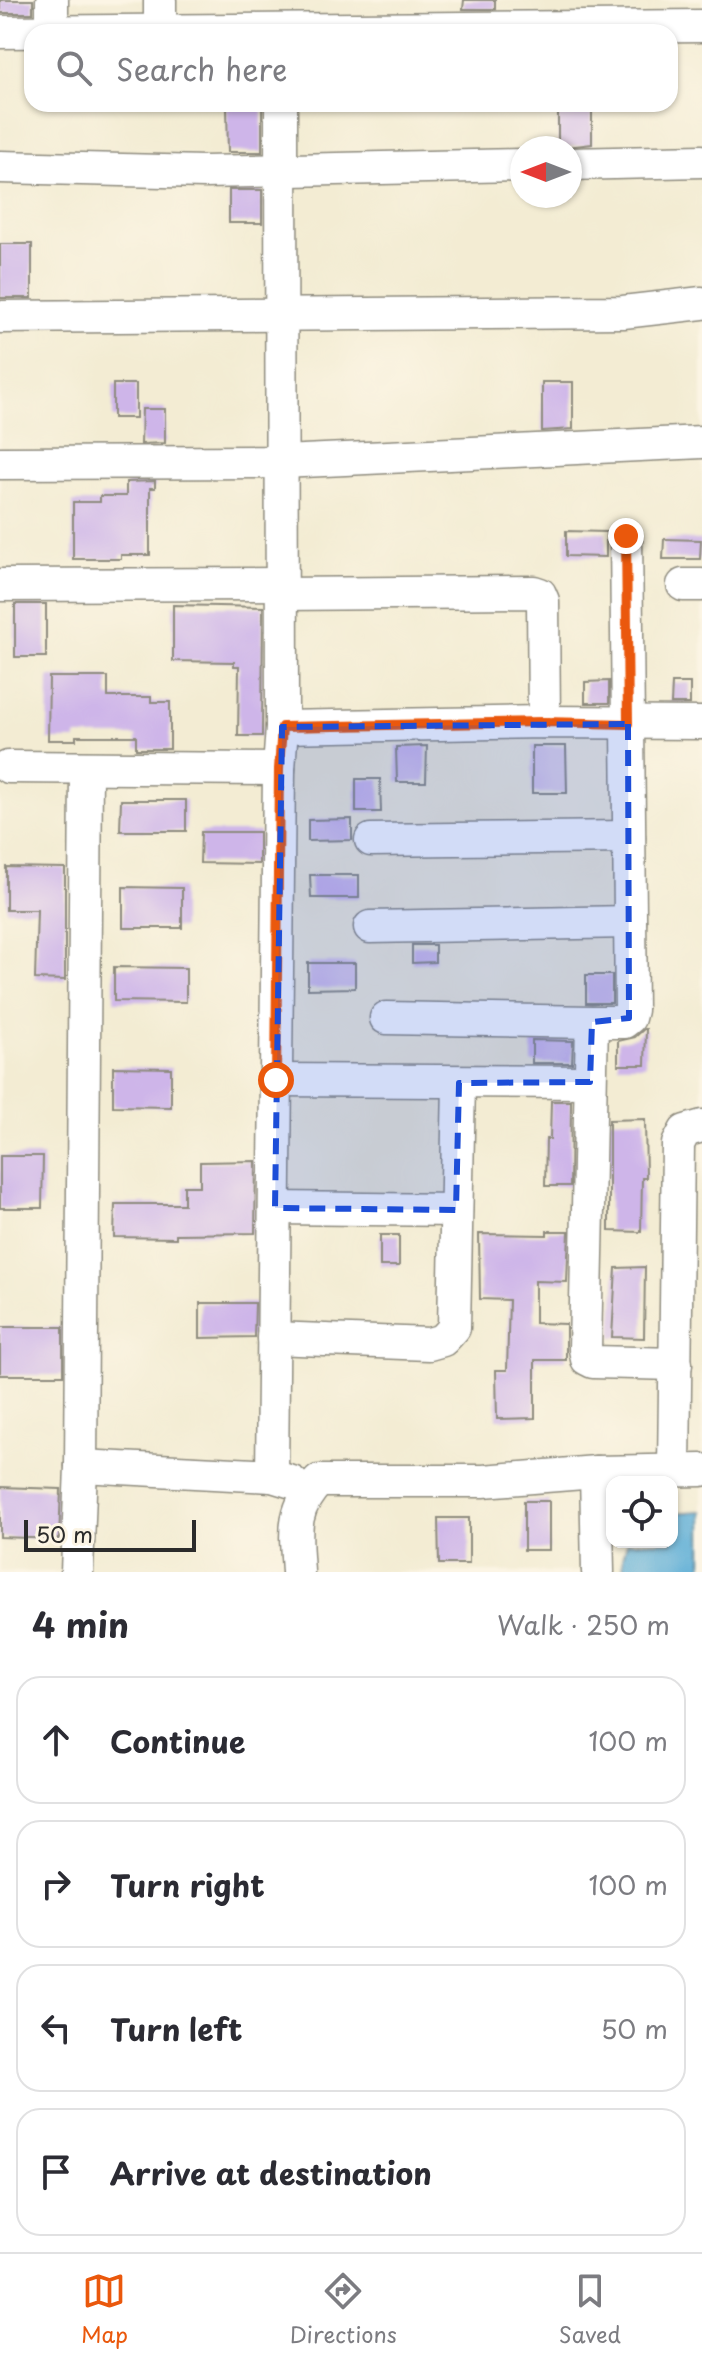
<!DOCTYPE html>
<html lang="en">
<head>
<meta charset="utf-8">
<style>
	:root { --surface:#fff; --page:#f2f2f3; --text:#2b2b33; --muted:#7c7c81; --line:#e1e1e2; --accent:#ea580c }
	body { margin:0; font-family:"Playpen Sans",sans-serif; background:var(--page); color:var(--text) }
	.controls { position:absolute; right:24px; bottom:24px; display:grid; overflow:hidden; border-radius:16px; box-shadow:0 2px 6px #0004 }
	.controls button { width:72px; height:72px; display:grid; place-items:center; padding:0; border:0; border-bottom:2px solid var(--line); background:var(--surface); color:var(--text); font:40px sans-serif }
	.compass { position:absolute; left:510px; top:136px; width:72px; height:72px; border-radius:50%; background:var(--surface); box-shadow:0 2px 6px #0004; rotate:270deg }
	.scale { position:absolute; left:24px; bottom:20px; width:172px; box-sizing:border-box; padding-left:8px; border:4px solid #2b2b2b; border-top:0; font-size:22px; line-height:28px; white-space:nowrap; color:#2b2b2b; -webkit-text-stroke:6px #fcf5e5; paint-order:stroke }
	.stop { position:absolute; width:24px; height:24px; margin:-18px; border:6px solid #ea580c; border-radius:50%; background:#fff }
	.stop.end { background:#ea580c; border-color:#fff; box-shadow:0 2px 8px #0008 }
	.list { margin:0; padding:0; list-style:none }
	h2 { display:flex; justify-content:space-between; align-items:center; height:104px; margin:0; padding:0 32px; font-size:34px }
	h2 small { font-size:26px; font-weight:400; color:var(--muted) }
	.list li { display:grid; grid-template-columns:52px 1fr auto; gap:24px; align-items:center; box-sizing:border-box; height:128px; margin:0 16px 16px; padding:0 16px; border:2px solid var(--line); border-radius:24px }
	.list b { display:block; font-size:30px; white-space:nowrap }
	.list em { font-size:26px; font-style:normal; color:var(--muted) }
	.icon { flex:none; width:44px; height:44px; fill:none; stroke:currentColor; stroke-width:2; stroke-linecap:round; stroke-linejoin:round }
	.map { position:relative; flex:none; width:702px; height:1572px; overflow:hidden }
	.search { position:absolute; background:var(--surface); box-shadow:0 2px 6px #0004; left:24px; right:24px; top:24px; height:88px; display:flex; align-items:center; gap:20px; box-sizing:border-box; padding:0 28px; border-radius:24px; color:var(--muted); font-size:30px }
	.sheet { height:680px; background:var(--surface) }
	nav { display:flex; justify-content:space-around; align-items:center; box-sizing:border-box; height:112px; border-top:2px solid var(--line); background:var(--surface); font-size:22px; color:var(--muted) }
	nav a { display:grid; justify-items:center; gap:4px }
	nav .on { color:var(--accent) }
	.map>svg:first-child { display:block }
</style>
</head>
<body>
<div class="map">
<svg width="702" height="1572" viewBox="0 0 702 1572">
	<rect width="100%" height="100%" fill="#fcf5e5"/>
	<filter id="ink" filterUnits="userSpaceOnUse"><feTurbulence type="fractalNoise" baseFrequency=".0125" numOctaves="2"/><feDisplacementMap in="SourceGraphic" scale="16" xChannelSelector="R" yChannelSelector="G"/><feConvolveMatrix kernelMatrix="1 2 1 2 8 2 1 2 1" color-interpolation-filters="sRGB"/></filter>
	<filter id="wash" filterUnits="userSpaceOnUse"><feTurbulence type="fractalNoise" baseFrequency=".006" numOctaves="4" result="noise"/><feDisplacementMap in="SourceGraphic" scale="32" xChannelSelector="R" yChannelSelector="G"/><feGaussianBlur stdDeviation="1.8" result="paint"/><feColorMatrix in="noise" values="0 0 0 0 0 0 0 0 0 0 0 0 0 0 0 0 0 1.4 0 .05"/><feComposite in="paint" operator="in"/></filter>
	<g filter="url(#wash)">
		<rect width="100%" height="100%" fill="#f3ecd3"/>
		<!-- water -->
		<path fill="#5daed7" stroke="#446c81" stroke-width="2" d="M702,1511V1572H624L623,1557L627,1542H672V1513Z"/>
		<g id="blocks">
			<!-- building -->
			<g fill="#ceb5e9">
				<rect x="0" y="0" width="33" height="13"/>
				<path d="M464,0H495V9H463Z"/>
				<path d="M558,104H592V144L558,148Z"/>
				<path d="M227,107H262V152H228Z"/>
				<rect x="229" y="190" width="33" height="33"/>
				<rect x="0" y="244" width="32" height="54"/>
				<path d="M542,382H573V429L542,431Z"/>
				<rect x="113" y="384" width="23" height="34"/>
				<path d="M142,409H165V443L141,444Z"/>
				<path d="M155,481V488H150V555H121V559H73V502H100V496H126V482Z"/>
				<path d="M566,531L606,532V557L566,556Z"/>
				<path d="M664,539L701,540L700,559H663Z"/>
				<rect x="15" y="604" width="31" height="53"/>
				<path d="M173,605L263,607L262,736H238L239,666H234V662L173,661Z"/>
				<path d="M49,677H108V697H151V702H170V749H136V736H76V740H48Z"/>
				<path d="M609,681V703H585V682Z"/>
				<path d="M672,683H690V704H671Z"/>
				<path d="M427,746L426,782H397L396,747Z"/>
				<path d="M532,746H566L567,793H532Z"/>
				<path d="M356,779H380L381,812H356Z"/>
				<path d="M121,800H186V831H120Z"/>
				<path d="M352,819V840L308,841V820Z"/>
				<path d="M201,832H259V864L200,863Z"/>
				<path d="M6,867L65,868V980L35,979L37,910H6Z"/>
				<path d="M310,875H359V898H311Z"/>
				<path d="M123,887L182,888V928H123Z"/>
				<path d="M412,945H435V962L412,963Z"/>
				<path d="M308,963H355V988L308,989Z"/>
				<path d="M114,967L186,968V1002L114,1001Z"/>
				<rect x="586" y="975" width="26" height="28"/>
				<path d="M644,1029H646L645,1065H618V1041L635,1037Z"/>
				<path d="M532,1040L573,1041L572,1063H532Z"/>
				<path d="M113,1067L171,1068V1107L113,1106Z"/>
				<path d="M551,1101H571L570,1186H545L546,1139H550Z"/>
				<path d="M645,1119L646,1178H642L641,1232L609,1231V1120Z"/>
				<path d="M0,1156H43L42,1208H0Z"/>
				<path d="M256,1161L255,1233L176,1234V1238L114,1237L115,1204H184V1186H200V1162Z"/>
				<path d="M547,1231H569L567,1282L535,1281V1323L566,1324V1360H535V1418L497,1419L496,1370H507L509,1300L480,1299L479,1234L547,1235Z"/>
				<rect x="380" y="1235" width="19" height="31"/>
				<path d="M645,1267L644,1338L612,1337L616,1268Z"/>
				<path d="M200,1303H255L254,1337L200,1338Z"/>
				<rect x="0" y="1327" width="63" height="48"/>
				<path d="M0,1487L61,1489L59,1539L0,1537Z"/>
				<rect x="524" y="1501" width="25" height="49"/>
				<path d="M438,1518H469V1564H439Z"/>
			</g>
		</g>
	</g>
	<g filter="url(#ink)">
		<use href="#blocks" fill-opacity="0" stroke="#8f8c7f" stroke-width="2"/>
		<g fill="none" stroke-linecap="round" stroke-linejoin="round">
			<!-- minor casing -->
			<g stroke="#8f8c7f" stroke-width="35">
				<g id="minor">
					<path d="M52,0V31"/>
					<path d="M160,30V0"/>
					<path d="M0,32L702,26"/>
					<path d="M570,164L702,161"/>
					<path d="M0,167L204,172L522,165"/>
					<path d="M0,317L623,312L702,303"/>
					<path d="M0,463L282,462L702,442"/>
					<path d="M0,585L281,584"/>
					<path d="M683,585H702"/>
					<path d="M281,594L534,592L540,594L543,601L544,722"/>
					<path d="M282,727L544,722L702,723"/>
					<path d="M8,767L279,769"/>
					<path d="M371,840L629,837"/>
					<path d="M370,927L630,922"/>
					<path d="M386,1018L592,1022H624L629,1018L631,1010L626,536"/>
					<path d="M592,1022L585,1349L587,1359L593,1362L676,1364"/>
					<path d="M276,1080L590,1082"/>
					<path d="M275,1208L456,1210"/>
					<path d="M273,1338L429,1344L443,1340L454,1328L459,1083"/>
					<path d="M81,1466L272,1476L292,1482"/>
					<path d="M674,1469L678,1144L685,1131L702,1126"/>
					<path d="M596,1472L598,1572"/>
					<path d="M272,1476L279,769L282,727L281,104"/>
					<path d="M77,1572L81,1466L86,769"/>
					<path d="M298,1572C296,1535 290,1510 319,1481H483L596,1472L702,1470"/>
				</g>
			</g>
			<!-- minor -->
			<use href="#minor" stroke="#fff" stroke-width="32"/>
		</g>
	</g>
	<g fill="none" stroke-linecap="round" stroke-linejoin="round" filter="url(#ink)">
		<!-- route -->
		<path stroke="#ea580c" stroke-width="10" d="M276,1080L279,769L282,727L544,722L628,724L626,536"/>
	</g>
	<!-- marked area -->
	<path fill="#1d4ed8" fill-opacity="0.2" stroke="#1d4ed8" stroke-width="6" stroke-dasharray="16 10" stroke-linejoin="round" d="M628,724L629,1018L592,1022L590,1082L459,1083L456,1210L275,1208L282,727Z"/>
</svg>
<div class="controls">
<button><svg class="icon" aria-label="locate" viewBox="0 0 24 24"><circle cx="12" cy="12" r="6"/><path d="M12 2v4M12 18v4M2 12h4M18 12h4"/></svg></button>
</div>
<svg class="compass" viewBox="-18 -18 36 36"><path d="M0-13l5 13h-10z" fill="#e53935"/><path d="M0 13l5-13h-10z" fill="#7c7c81"/></svg>
<div class="scale">50 m</div>
<div class="stop" style="left:276px;top:1080px"></div>
<div class="stop end" style="left:626px;top:536px"></div>
<div class="search"><svg class="icon" aria-label="search" viewBox="0 0 24 24"><circle cx="10" cy="10" r="6"/><path d="M15 15l6 6"/></svg>Search here</div>
</div>
<section class="sheet">
<h2>4 min<small>Walk · 250 m</small></h2>
<ul class="list">
<li><svg class="icon" aria-label="ahead" viewBox="0 0 24 24"><path d="M12 20V5M6 11l6-6 6 6"/></svg><div><b>Continue</b></div><em>100 m</em></li>
<li><svg class="icon" aria-label="right" viewBox="0 0 24 24"><path d="M7 20v-9h11M14 6l5 5-5 5"/></svg><div><b>Turn right</b></div><em>100 m</em></li>
<li><svg class="icon" aria-label="left" viewBox="0 0 24 24"><path d="M17 20v-9H6M10 6l-5 5 5 5"/></svg><div><b>Turn left</b></div><em>50 m</em></li>
<li><svg class="icon" aria-label="arrive" viewBox="0 0 24 24"><path d="M6 21V4h12l-3 4 3 4H6"/></svg><div><b>Arrive at destination</b></div></li>
</ul>
</section>
<nav>
<a class="on"><svg class="icon" aria-label="map" viewBox="0 0 24 24"><path d="M3 6l6-2 6 2 6-2v14l-6 2-6-2-6 2zM9 4v14M15 6v14"/></svg>Map</a>
<a><svg class="icon" aria-label="directions" viewBox="0 0 24 24"><path d="M12 3l9 9-9 9-9-9zM9 14v-3h6M13 9l2 2-2 2"/></svg>Directions</a>
<a><svg class="icon" aria-label="saved" viewBox="0 0 24 24"><path d="M7 4h10v16l-5-4-5 4z"/></svg>Saved</a>
</nav>
</body>
</html>
